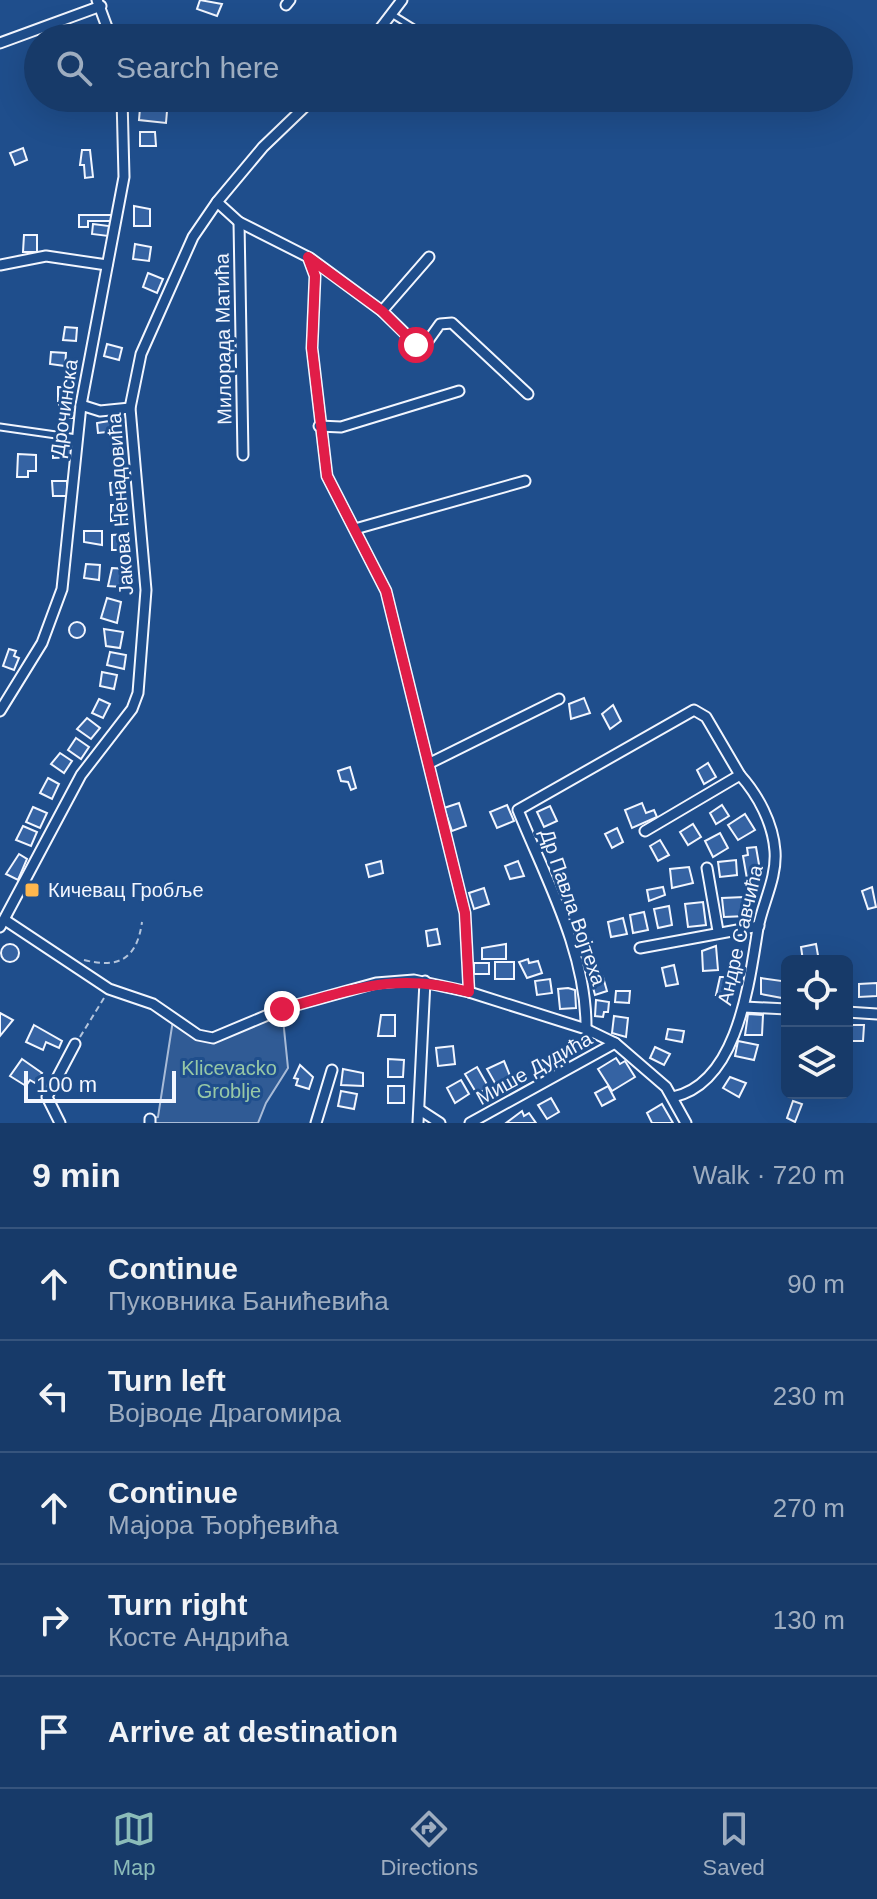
<!DOCTYPE html>
<html lang="en">
<head>
<meta charset="utf-8">
<style>
	:root { --surface:#173a69; --page:#244571; --text:#f1f3f6; --muted:#9eadc0; --line:#36547d; --accent:#8bbbb9 }
	body { margin:0; font-family:Helvetica,sans-serif; background:var(--page); color:var(--text) }
	.controls { position:absolute; right:24px; bottom:24px; display:grid; overflow:hidden; border-radius:12px; box-shadow:0 8px 32px #0002 }
	.controls button { width:72px; height:72px; display:grid; place-items:center; padding:0; border:0; border-bottom:2px solid var(--line); background:var(--surface); color:var(--text); font:40px sans-serif }
	.scale { position:absolute; left:24px; bottom:20px; width:152px; box-sizing:border-box; padding-left:8px; border:4px solid #f2f6ff; border-top:0; font-size:22px; line-height:28px; white-space:nowrap; color:#f2f6ff; -webkit-text-stroke:6px #1f4e8c; paint-order:stroke }
	.stop { position:absolute; width:24px; height:24px; margin:-18px; border:6px solid #e11d48; border-radius:50%; background:#fff }
	.stop.end { background:#e11d48; border-color:#fff; box-shadow:0 2px 8px #0008 }
	.list { margin:0; padding:0; list-style:none }
	h2 { display:flex; justify-content:space-between; align-items:center; height:104px; margin:0; padding:0 32px; font-size:34px }
	h2 small { font-size:26px; font-weight:400; color:var(--muted) }
	.list li { display:grid; grid-template-columns:52px 1fr auto; gap:24px; align-items:center; box-sizing:border-box; height:112px; padding:0 32px; border-top:2px solid var(--line) }
	.list b { display:block; font-size:30px; white-space:nowrap }
	.list p { margin:0; font-size:26px; white-space:nowrap; color:var(--muted) }
	.list em { font-size:26px; font-style:normal; color:var(--muted) }
	.icon { flex:none; width:44px; height:44px; fill:none; stroke:currentColor; stroke-width:2; stroke-linecap:round; stroke-linejoin:round }
	.map { position:relative; flex:none; width:877px; height:1123px; overflow:hidden }
	.search { position:absolute; background:var(--surface); box-shadow:0 8px 32px #0002; left:24px; right:24px; top:24px; height:88px; display:flex; align-items:center; gap:20px; box-sizing:border-box; padding:0 28px; border-radius:44px; color:var(--muted); font-size:30px }
	.sheet { height:664px; background:var(--surface) }
	nav { display:flex; justify-content:space-around; align-items:center; box-sizing:border-box; height:112px; border-top:2px solid var(--line); background:var(--surface); font-size:22px; color:var(--muted) }
	nav a { display:grid; justify-items:center; gap:4px }
	nav .on { color:var(--accent) }
	.map>svg:first-child { display:block }
</style>
</head>
<body>
<div class="map">
<svg width="877" height="1123" viewBox="0 0 877 1123">
	<rect width="100%" height="100%" fill="#1f4e8c"/>
	<!-- built -->
	<path fill="#305b95" stroke="#a8bbd7" stroke-width="2" d="M282,1009L288,1068L266,1103L258,1123H150V1119L158,1117L173,1020L213,1038Z"/>
	<!-- building -->
	<g fill="#3563a3" stroke="#f2f6ff" stroke-width="2">
		<path d="M200,0L222,4L217,16L197,9Z"/>
		<path d="M140,108L167,111L166,123L139,120Z"/>
		<path d="M140,132H155L156,146H140Z"/>
		<path d="M23,148L27,160L15,165L10,153Z"/>
		<path d="M82,150H90L93,177L85,178L84,165H80Z"/>
		<path d="M134,206L150,209V226H134Z"/>
		<path d="M79,215H111V221H88V227H79Z"/>
		<path d="M93,224L109,226L108,236L92,234Z"/>
		<path d="M24,235H37V252H23Z"/>
		<path d="M135,244L151,247L149,261L133,259Z"/>
		<path d="M148,273L163,279L157,293L143,287Z"/>
		<path d="M65,327L77,328L76,341L63,340Z"/>
		<path d="M107,344L122,348L119,360L104,356Z"/>
		<path d="M51,352L66,353L65,366L50,364Z"/>
		<path d="M58,387L72,388L71,401H58Z"/>
		<path d="M72,404L73,418H60L59,405Z"/>
		<path d="M115,420L116,431L98,433L97,423Z"/>
		<path d="M74,444V457L53,458V445Z"/>
		<path d="M18,454L36,455V471H28V477H17Z"/>
		<path d="M52,481H67V496H53Z"/>
		<path d="M124,482L125,494L111,495L110,483Z"/>
		<rect x="111" y="505" width="16" height="16"/>
		<path d="M84,531H102V545L84,542Z"/>
		<path d="M128,534V550H112V535Z"/>
		<path d="M86,564L100,565L99,580L84,578Z"/>
		<path d="M112,568L127,569L122,587L108,586Z"/>
		<path d="M107,598L121,602L117,623L101,618Z"/>
		<circle cx="77" cy="630" r="8"/>
		<path d="M104,629L123,632L120,648L106,646Z"/>
		<path d="M9,649L16,651L14,656L19,658L14,670L3,666Z"/>
		<path d="M110,652L126,655L124,669L107,665Z"/>
		<path d="M102,672L117,675L114,689L100,686Z"/>
		<path d="M584,698L590,713L571,719L569,704Z"/>
		<path d="M99,699L110,704L103,718L92,713Z"/>
		<path d="M613,705L621,721L610,729L602,714Z"/>
		<path d="M87,718L100,728L91,739L77,729Z"/>
		<path d="M76,738L89,747L81,759L68,750Z"/>
		<path d="M60,753L72,761L64,773L51,764Z"/>
		<path d="M708,763L716,777L704,784L697,770Z"/>
		<path d="M350,767L356,788L351,790L348,782L341,781L338,771Z"/>
		<path d="M48,778L59,784L52,799L40,793Z"/>
		<path d="M459,803L466,826L452,831L444,808Z"/>
		<path d="M642,803L646,813L654,810L657,817L632,828L625,810Z"/>
		<path d="M507,805L514,821L497,828L490,812Z"/>
		<path d="M722,805L729,816L716,824L710,813Z"/>
		<path d="M550,806L557,821L544,827L537,812Z"/>
		<path d="M33,807L47,813L40,828L26,822Z"/>
		<path d="M745,814L755,830L738,840L728,825Z"/>
		<path d="M693,824L701,837L688,845L680,832Z"/>
		<path d="M23,826L37,832L31,846L16,840Z"/>
		<path d="M617,828L623,842L612,848L605,834Z"/>
		<path d="M720,833L728,848L713,857L705,841Z"/>
		<path d="M660,840L669,855L658,861L650,846Z"/>
		<path d="M756,847L761,876L747,879L743,856L748,855L747,848Z"/>
		<path d="M19,854L27,859L18,880L6,874Z"/>
		<path d="M736,860L737,875L720,877L718,862Z"/>
		<path d="M381,861L383,873L369,877L366,865Z"/>
		<path d="M518,861L524,876L510,879L505,866Z"/>
		<path d="M689,867L693,883L672,888L670,869Z"/>
		<path d="M663,887L665,895L649,901L647,890Z"/>
		<path d="M872,887L876,907L868,909L862,891Z"/>
		<path d="M484,888L489,904L474,909L469,893Z"/>
		<path d="M744,897L746,916L724,917L722,898Z"/>
		<path d="M703,902L706,925L688,927L685,904Z"/>
		<path d="M669,906L672,925L658,928L654,909Z"/>
		<path d="M644,912L648,930L633,933L630,915Z"/>
		<path d="M623,918L627,934L611,937L608,922Z"/>
		<path d="M437,929L440,944L428,946L426,931Z"/>
		<circle cx="10" cy="953" r="9"/>
		<path d="M506,944V959H482V948Z"/>
		<path d="M816,944L819,961H803L801,947Z"/>
		<path d="M716,946L718,970L703,971L702,951Z"/>
		<path d="M528,959L529,963L538,961L542,973L527,978L519,962Z"/>
		<rect x="495" y="962" width="19" height="17"/>
		<rect x="474" y="963" width="15" height="11"/>
		<path d="M674,965L678,984L666,986L662,968Z"/>
		<path d="M603,977L607,991L595,995L591,980Z"/>
		<path d="M720,977H733V995H716Z"/>
		<path d="M761,978L782,981V998L761,994Z"/>
		<path d="M550,979L552,993L537,995L535,981Z"/>
		<path d="M877,983V996L859,997V984Z"/>
		<path d="M568,988L575,990L576,1008L560,1009L558,989Z"/>
		<path d="M616,991H630L629,1003L615,1002Z"/>
		<path d="M596,1000L609,1002L608,1012H604L603,1017L595,1016Z"/>
		<path d="M0,1013L13,1020L0,1036Z"/>
		<path d="M748,1014L763,1015L762,1035H745Z"/>
		<path d="M381,1015H395V1036H378Z"/>
		<path d="M614,1016L628,1018L626,1037L612,1033Z"/>
		<path d="M34,1025L62,1041L59,1048L46,1042L43,1050L26,1042Z"/>
		<path d="M848,1025H864L863,1041H847Z"/>
		<path d="M668,1029L684,1031L682,1042L666,1039Z"/>
		<path d="M738,1041L758,1045L754,1060L735,1056Z"/>
		<path d="M453,1046L455,1064L438,1066L436,1048Z"/>
		<path d="M655,1047L670,1054L664,1065L650,1058Z"/>
		<path d="M616,1058L620,1064L625,1061L635,1077L612,1091L598,1069Z"/>
		<path d="M22,1059L42,1073L35,1083L30,1080L26,1086L10,1076Z"/>
		<path d="M388,1059L404,1060L403,1077H388Z"/>
		<path d="M504,1061L513,1083L499,1090L487,1069Z"/>
		<path d="M300,1065L313,1077L309,1089L296,1085L298,1079L294,1078Z"/>
		<path d="M477,1067L489,1088L477,1094L465,1074Z"/>
		<path d="M343,1069L363,1073V1086L341,1085Z"/>
		<path d="M730,1077L746,1083L739,1097L723,1088Z"/>
		<path d="M461,1080L469,1094L455,1103L447,1088Z"/>
		<rect x="388" y="1086" width="16" height="17"/>
		<path d="M608,1086L615,1099L602,1106L595,1093Z"/>
		<path d="M341,1091L357,1094L354,1109L338,1106Z"/>
		<path d="M551,1098L559,1112L547,1119L538,1105Z"/>
		<path d="M793,1101L802,1104L795,1122L787,1118Z"/>
		<path d="M662,1104L673,1123H652L647,1113Z"/>
		<path d="M522,1111L524,1116L529,1113L536,1123H506Z"/>
	</g>
	<g fill="none" stroke-linecap="round" stroke-linejoin="round">
		<!-- lane casing -->
		<g stroke="#f2f6ff" stroke-width="9">
			<g id="lane">
				<path d="M393,15L430,38"/>
				<path d="M0,427L77,438"/>
			</g>
		</g>
		<!-- street casing -->
		<g stroke="#f2f6ff" stroke-width="13">
			<g id="street">
				<path d="M97,0L111,38"/>
				<path d="M286,5L290,0"/>
				<path d="M373,38L402,0"/>
				<path d="M0,43L101,6"/>
				<path d="M217,202L239,222L308,257L315,276L312,348L327,476L386,591L465,913L469,992"/>
				<path d="M239,222L243,455"/>
				<path d="M310,258L382,311L418,346L425,345L440,324L452,323L528,394"/>
				<path d="M0,265L46,256L107,265"/>
				<path d="M382,311L429,257"/>
				<path d="M81,405L100,411L130,408"/>
				<path d="M319,426L341,427L459,391"/>
				<path d="M355,529L525,481"/>
				<path d="M0,711L42,643L62,589L81,405L124,177L122,98"/>
				<path d="M430,763L559,699"/>
				<path d="M645,831L740,775C758,795 773,823 775,851C777,878 763,902 758,928C749,983 738,1083 673,1097"/>
				<path d="M707,868L718,931"/>
				<path d="M5,920L109,989L153,1004L198,1035L213,1038L282,1009L376,983L414,980L469,992L586,1029L615,1043L666,1087L686,1123"/>
				<path d="M0,927L81,775L132,709L138,693L146,590L130,408L141,354L193,237L217,202L263,147L314,98"/>
				<path d="M640,948L759,926"/>
				<path d="M744,1007L787,1009"/>
				<path d="M847,1012L877,1014"/>
				<path d="M586,1029C587,953 546,879 518,810L694,710L706,717L740,775"/>
				<path d="M420,1110L440,1123"/>
				<path d="M60,1123L47,1097L75,1044"/>
				<path d="M150,1123V1119"/>
				<path d="M316,1123L332,1070"/>
				<path d="M418,1123L425,981"/>
				<path d="M470,1123L615,1043"/>
			</g>
		</g>
		<!-- path -->
		<g stroke="#b3c4dc" stroke-width="2" stroke-dasharray="6 4" stroke-linecap="butt">
			<path d="M84,960C120,969 137,958 142,922"/>
			<path d="M80,1037L104,998"/>
		</g>
		<!-- lane -->
		<use href="#lane" stroke="#1f4e8c" stroke-width="5"/>
		<!-- street -->
		<use href="#street" stroke="#1f4e8c" stroke-width="9"/>
	</g>
	<g fill="none" stroke-linecap="round" stroke-linejoin="round">
		<!-- route -->
		<path stroke="#e11d48" stroke-width="10" d="M282,1009C353,990 395,971 469,992L465,913L386,591L327,476L312,348L315,276L308,257L382,311L416,345"/>
	</g>
	<!-- markers -->
	<rect fill="#ffb74d" stroke="#1f4e8c" stroke-width="3" x="24" y="882" width="16" height="16" rx="4"/>
	<g text-anchor="middle" dominant-baseline="central" stroke-width="6" stroke-linejoin="round" paint-order="stroke">
		<!-- street labels -->
		<g font-size="20" fill="#f2f6ff" stroke="#1f4e8c">
			<text transform="translate(223 339) rotate(-91)">Милорада Матића</text>
			<text transform="translate(64 408) rotate(-82)">Дрочинска</text>
			<text transform="translate(120 504) rotate(-94)">Јакова Ненадовића</text>
			<text transform="translate(573 907) rotate(71)">Др Павла Војтеха</text>
			<text transform="translate(740 935) rotate(-77)">Андре Савчића</text>
			<text transform="translate(534 1068) rotate(-29)">Мише Дудића</text>
		</g>
		<!-- poi labels -->
		<g font-size="20" fill="#f2f6ff" stroke="#1f4e8c" text-anchor="start">
			<text x="48" y="890">Кичевац Гробље</text>
		</g>
		<!-- park labels -->
		<g font-size="20" fill="#97c8a6" stroke="#1f4e8c">
			<text x="229" y="1068">Klicevacko<tspan x="229" dy="23">Groblje</tspan></text>
		</g>
	</g>
</svg>
<div class="controls">
<button><svg class="icon" aria-label="locate" viewBox="0 0 24 24"><circle cx="12" cy="12" r="6"/><path d="M12 2v4M12 18v4M2 12h4M18 12h4"/></svg></button>
<button><svg class="icon" aria-label="layers" viewBox="0 0 24 24"><path d="M12 4l9 5-9 5-9-5zM3 14l9 5 9-5"/></svg></button>
</div>
<div class="scale">100 m</div>
<div class="stop" style="left:416px;top:345px"></div>
<div class="stop end" style="left:282px;top:1009px"></div>
<div class="search"><svg class="icon" aria-label="search" viewBox="0 0 24 24"><circle cx="10" cy="10" r="6"/><path d="M15 15l6 6"/></svg>Search here</div>
</div>
<section class="sheet">
<h2>9 min<small>Walk · 720 m</small></h2>
<ul class="list">
<li><svg class="icon" aria-label="ahead" viewBox="0 0 24 24"><path d="M12 20V5M6 11l6-6 6 6"/></svg><div><b>Continue</b><p>Пуковника Банићевића</p></div><em>90 m</em></li>
<li><svg class="icon" aria-label="left" viewBox="0 0 24 24"><path d="M17 20v-9H6M10 6l-5 5 5 5"/></svg><div><b>Turn left</b><p>Војводе Драгомира</p></div><em>230 m</em></li>
<li><svg class="icon" aria-label="ahead" viewBox="0 0 24 24"><path d="M12 20V5M6 11l6-6 6 6"/></svg><div><b>Continue</b><p>Мајора Ђорђевића</p></div><em>270 m</em></li>
<li><svg class="icon" aria-label="right" viewBox="0 0 24 24"><path d="M7 20v-9h11M14 6l5 5-5 5"/></svg><div><b>Turn right</b><p>Косте Андрића</p></div><em>130 m</em></li>
<li><svg class="icon" aria-label="arrive" viewBox="0 0 24 24"><path d="M6 21V4h12l-3 4 3 4H6"/></svg><div><b>Arrive at destination</b></div></li>
</ul>
</section>
<nav>
<a class="on"><svg class="icon" aria-label="map" viewBox="0 0 24 24"><path d="M3 6l6-2 6 2 6-2v14l-6 2-6-2-6 2zM9 4v14M15 6v14"/></svg>Map</a>
<a><svg class="icon" aria-label="directions" viewBox="0 0 24 24"><path d="M12 3l9 9-9 9-9-9zM9 14v-3h6M13 9l2 2-2 2"/></svg>Directions</a>
<a><svg class="icon" aria-label="saved" viewBox="0 0 24 24"><path d="M7 4h10v16l-5-4-5 4z"/></svg>Saved</a>
</nav>
</body>
</html>
